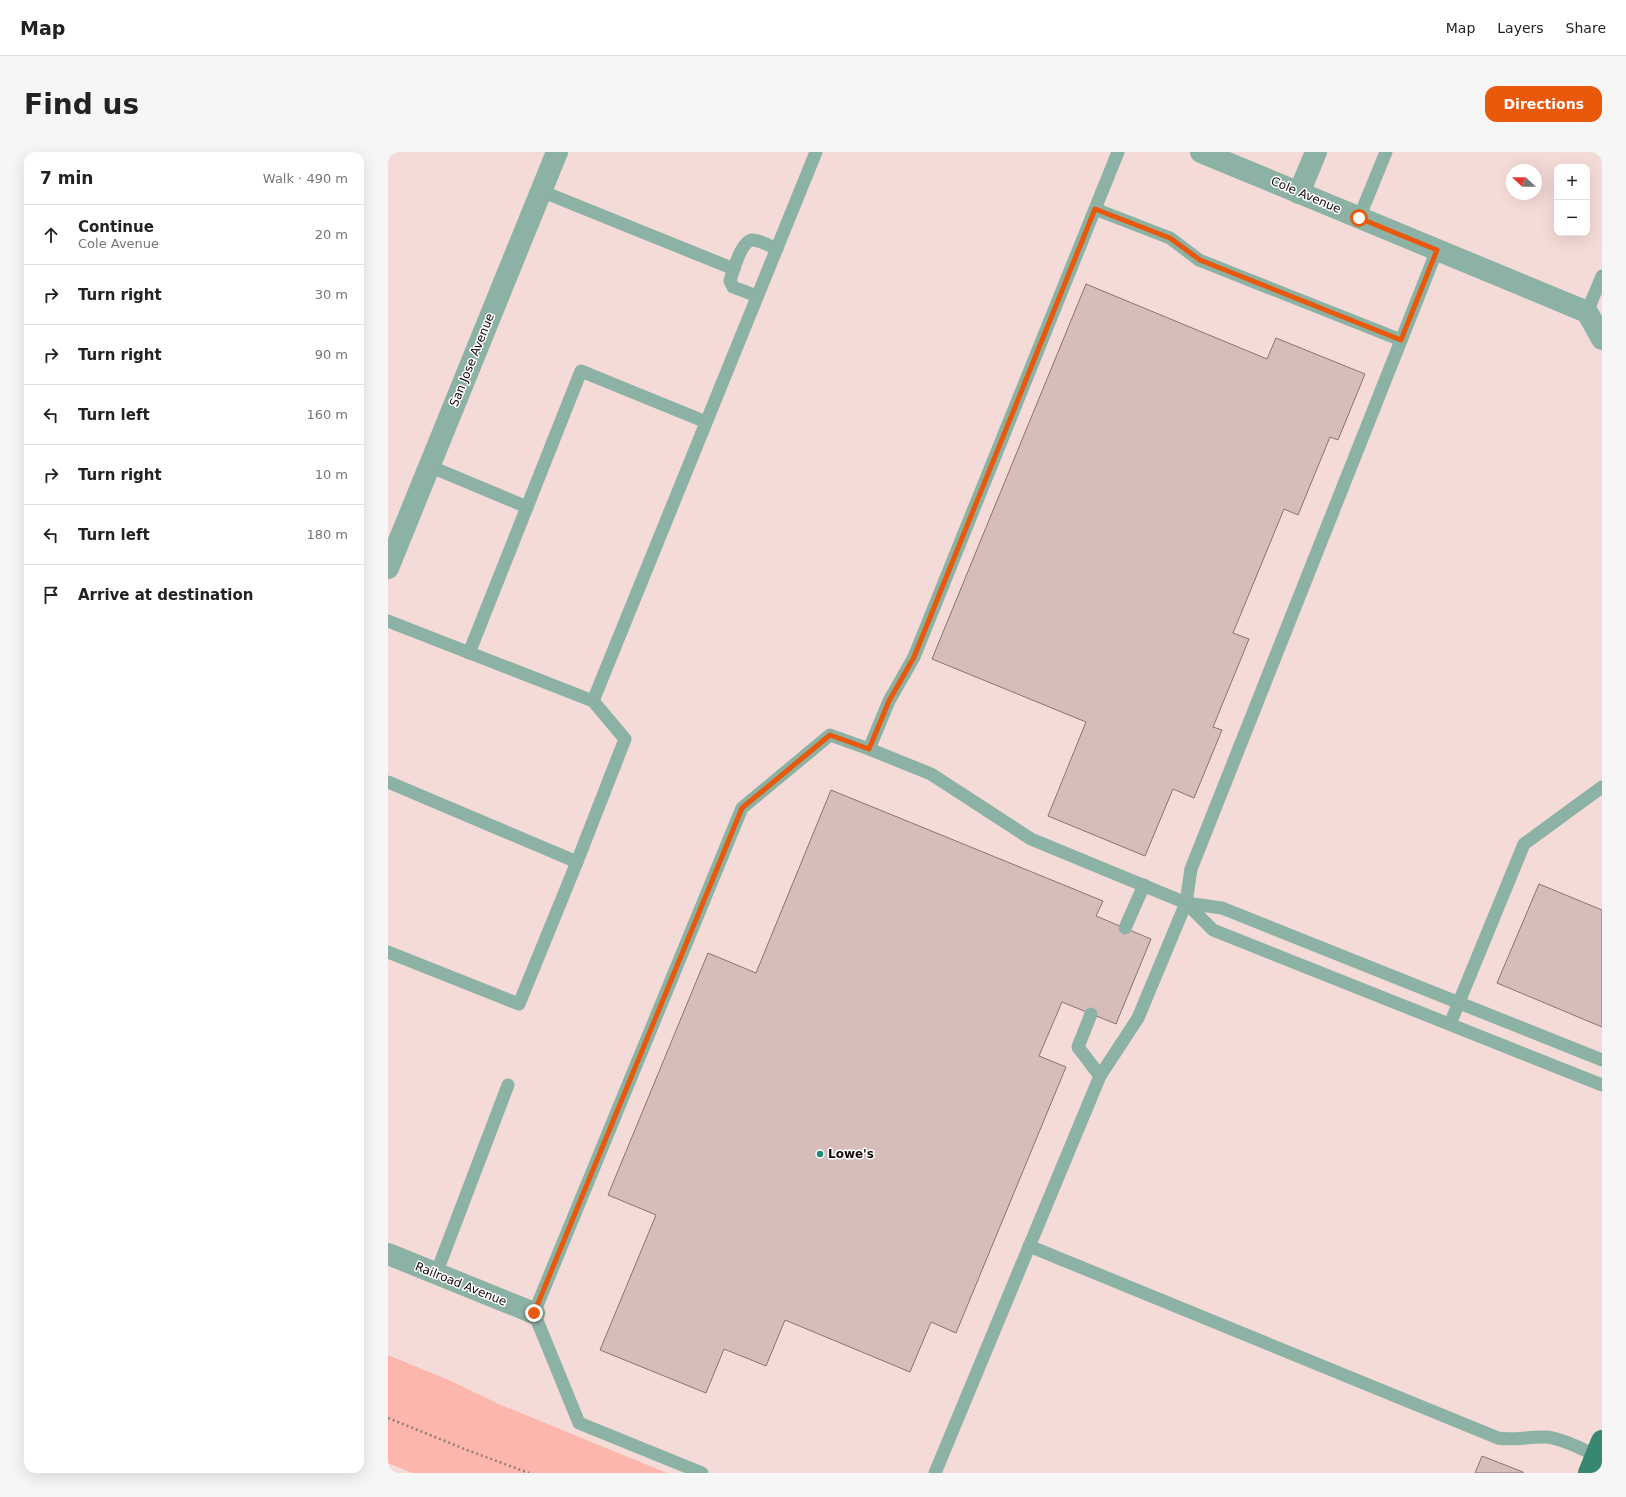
<!DOCTYPE html>
<html lang="en">
<head>
<meta charset="utf-8">
<style>
	:root { --surface:#fff; --page:#f6f6f6; --text:#222; --muted:#767676; --line:#e0e0e0; --accent:#ea580c }
	body { margin:0; font-family:"DejaVu Sans",sans-serif; background:var(--page); color:var(--text) }
	.controls { position:absolute; right:12px; top:12px; display:grid; overflow:hidden; border-radius:8px; box-shadow:0 4px 16px #0002 }
	.controls button { width:36px; height:36px; display:grid; place-items:center; padding:0; border:0; border-bottom:1px solid var(--line); background:var(--surface); color:var(--text); font:20px sans-serif }
	.compass { position:absolute; left:1118px; top:12px; width:36px; height:36px; border-radius:50%; background:var(--surface); box-shadow:0 4px 16px #0002; rotate:292deg }
	.stop { position:absolute; width:12px; height:12px; margin:-9px; border:3px solid #ea580c; border-radius:50%; background:#fff }
	.stop.end { background:#ea580c; border-color:#fff; box-shadow:0 1px 4px #0008 }
	.list { margin:0; padding:0; list-style:none }
	h2 { display:flex; justify-content:space-between; align-items:center; height:52px; margin:0; padding:0 16px; font-size:17px }
	h2 small { font-size:13px; font-weight:400; color:var(--muted) }
	.list li { display:grid; grid-template-columns:26px 1fr auto; gap:12px; align-items:center; box-sizing:border-box; height:60px; padding:0 16px; border-top:1px solid var(--line) }
	.list b { display:block; font-size:15px; white-space:nowrap }
	.list p { margin:0; font-size:13px; white-space:nowrap; color:var(--muted) }
	.list em { font-size:13px; font-style:normal; color:var(--muted) }
	.icon { flex:none; width:22px; height:22px; fill:none; stroke:currentColor; stroke-width:2; stroke-linecap:round; stroke-linejoin:round }
	.map { position:relative; flex:none; width:1214px; height:1321px; overflow:hidden; border-radius:12px }
	header { display:flex; align-items:center; gap:24px; box-sizing:border-box; height:56px; padding:0 20px; background:var(--surface); border-bottom:1px solid var(--line) }
	header strong { font-size:19px }
	nav { display:flex; gap:22px; margin-inline-start:auto; font-size:14px }
	.intro { display:flex; align-items:center; justify-content:space-between; box-sizing:border-box; height:96px; padding:0 24px }
	h1 { margin:0; font-size:28px }
	.button { padding:10px 18px; border-radius:12px; background:var(--accent); color:#fff; font-size:14px; font-weight:700 }
	main { display:flex; gap:24px; padding:0 24px }
	aside { flex:1; background:var(--surface); border-radius:12px; box-shadow:0 4px 16px #0002 }
	.map>svg:first-child { display:block }
</style>
</head>
<body>
<header>
<strong>Map</strong>
<nav><a>Map</a><a>Layers</a><a>Share</a></nav>
</header>
<div class="intro"><h1>Find us</h1><a class="button">Directions</a></div>
<main>
<aside>
<h2>7 min<small>Walk · 490 m</small></h2>
<ul class="list">
<li><svg class="icon" aria-label="ahead" viewBox="0 0 24 24"><path d="M12 20V5M6 11l6-6 6 6"/></svg><div><b>Continue</b><p>Cole Avenue</p></div><em>20 m</em></li>
<li><svg class="icon" aria-label="right" viewBox="0 0 24 24"><path d="M7 20v-9h11M14 6l5 5-5 5"/></svg><div><b>Turn right</b></div><em>30 m</em></li>
<li><svg class="icon" aria-label="right" viewBox="0 0 24 24"><path d="M7 20v-9h11M14 6l5 5-5 5"/></svg><div><b>Turn right</b></div><em>90 m</em></li>
<li><svg class="icon" aria-label="left" viewBox="0 0 24 24"><path d="M17 20v-9H6M10 6l-5 5 5 5"/></svg><div><b>Turn left</b></div><em>160 m</em></li>
<li><svg class="icon" aria-label="right" viewBox="0 0 24 24"><path d="M7 20v-9h11M14 6l5 5-5 5"/></svg><div><b>Turn right</b></div><em>10 m</em></li>
<li><svg class="icon" aria-label="left" viewBox="0 0 24 24"><path d="M17 20v-9H6M10 6l-5 5 5 5"/></svg><div><b>Turn left</b></div><em>180 m</em></li>
<li><svg class="icon" aria-label="arrive" viewBox="0 0 24 24"><path d="M6 21V4h12l-3 4 3 4H6"/></svg><div><b>Arrive at destination</b></div></li>
</ul>
</aside>
<div class="map">
<svg width="1214" height="1321" viewBox="0 0 1214 1321">
	<rect width="100%" height="100%" fill="#f5dbd7"/>
	<!-- green -->
	<path fill="#fdb6ab" d="M0,1203L65,1230L113,1253L279,1321H24L0,1311Z"/>
	<!-- building -->
	<g fill="#d6bdb9" stroke="#8a736f">
		<path d="M698,132L879,207L888,186L977,222L950,288L942,285L910,363L896,357L845,481L861,487L825,575L834,578L806,646L785,637L757,704L660,664L698,570L544,507Z"/>
		<path d="M443,638L715,749L708,764L763,787L728,872L674,850L651,904L678,915L568,1181L543,1170L522,1220L397,1168L378,1214L336,1197L318,1241L212,1198L268,1063L220,1043L320,801L368,821Z"/>
		<path d="M1151,732L1214,758V875L1109,831Z"/>
		<path d="M1094,1304L1135,1320V1321H1087Z"/>
	</g>
	<g fill="none" stroke-linecap="round" stroke-linejoin="round">
		<!-- path -->
		<path stroke="#907e7b" stroke-width="2.5" stroke-dasharray="2 3" stroke-linecap="butt" d="M0,1266L79,1298L141,1321"/>
		<!-- lane -->
		<g stroke="#8cb1a5" stroke-width="13">
			<path d="M153,39L346,117"/>
			<path d="M707,57L782,86L811,108L1013,188"/>
			<path d="M971,66L998,0"/>
			<path d="M369,144L345,135L342,129C345,119 353,90 364,88C372,88 382,94 389,97"/>
			<path d="M1199,160L1214,124"/>
			<path d="M41,314L139,355L81,501"/>
			<path d="M139,355L193,219L318,270"/>
			<path d="M0,469L205,549L237,587L189,710L131,852L0,800"/>
			<path d="M205,549L428,0"/>
			<path d="M481,597L543,622L643,687L798,751"/>
			<path d="M0,630L189,710"/>
			<path d="M737,776L756,733"/>
			<path d="M703,862L690,895L712,924"/>
			<path d="M1062,872L1136,692L1214,635"/>
			<path d="M1214,908L834,756L798,751L825,778L1214,933"/>
			<path d="M641,1094L1110,1286C1126,1289 1142,1284 1159,1285C1176,1287 1193,1297 1208,1303"/>
			<path d="M48,1122L120,933"/>
			<path d="M314,1321L191,1271L146,1161L354,656L442,583L481,597L501,549L526,505L730,0"/>
			<path d="M547,1321L712,924L750,866L798,751L803,717L1049,98"/>
		</g>
		<!-- street -->
		<g stroke="#8cb1a5" stroke-width="22">
			<path d="M813,0L1199,160L1214,187"/>
			<path d="M911,41L928,0"/>
			<path d="M0,416L169,0"/>
			<path d="M0,1102L146,1161"/>
		</g>
		<!-- primary -->
		<path stroke="#388771" stroke-width="22" d="M1201,1321L1214,1289"/>
	</g>
	<g fill="none" stroke-linecap="round" stroke-linejoin="round">
		<!-- route -->
		<path stroke="#ea580c" stroke-width="5" d="M146,1161L354,656L442,583L481,597L501,549L526,505L707,57L782,86L812,108L1013,188L1049,98L971,66"/>
	</g>
	<!-- markers -->
	<circle fill="#168f74" stroke="#fff" stroke-width="1.5" cx="432" cy="1002" r="4"/>
	<g text-anchor="middle" dominant-baseline="central" stroke-width="3" stroke-linejoin="round" paint-order="stroke">
		<!-- street labels -->
		<g font-size="12" fill="#130a09" stroke="#fff">
			<text transform="translate(918 43) rotate(23)">Cole Avenue</text>
			<text transform="translate(84 208) rotate(-68)">San Jose Avenue</text>
			<text transform="translate(73 1132) rotate(22)">Railroad Avenue</text>
		</g>
		<!-- poi labels -->
		<g font-size="12" font-weight="bold" fill="#130a09" stroke="#fff" text-anchor="start">
			<text x="440" y="1002">Lowe's</text>
		</g>
	</g>
</svg>
<div class="controls">
<button>+</button>
<button>−</button>
</div>
<svg class="compass" viewBox="-18 -18 36 36"><path d="M0-13l5 13h-10z" fill="#e53935"/><path d="M0 13l5-13h-10z" fill="#767676"/></svg>
<div class="stop" style="left:971px;top:66px"></div>
<div class="stop end" style="left:146px;top:1161px"></div>
</div>
</main>
</body>
</html>
